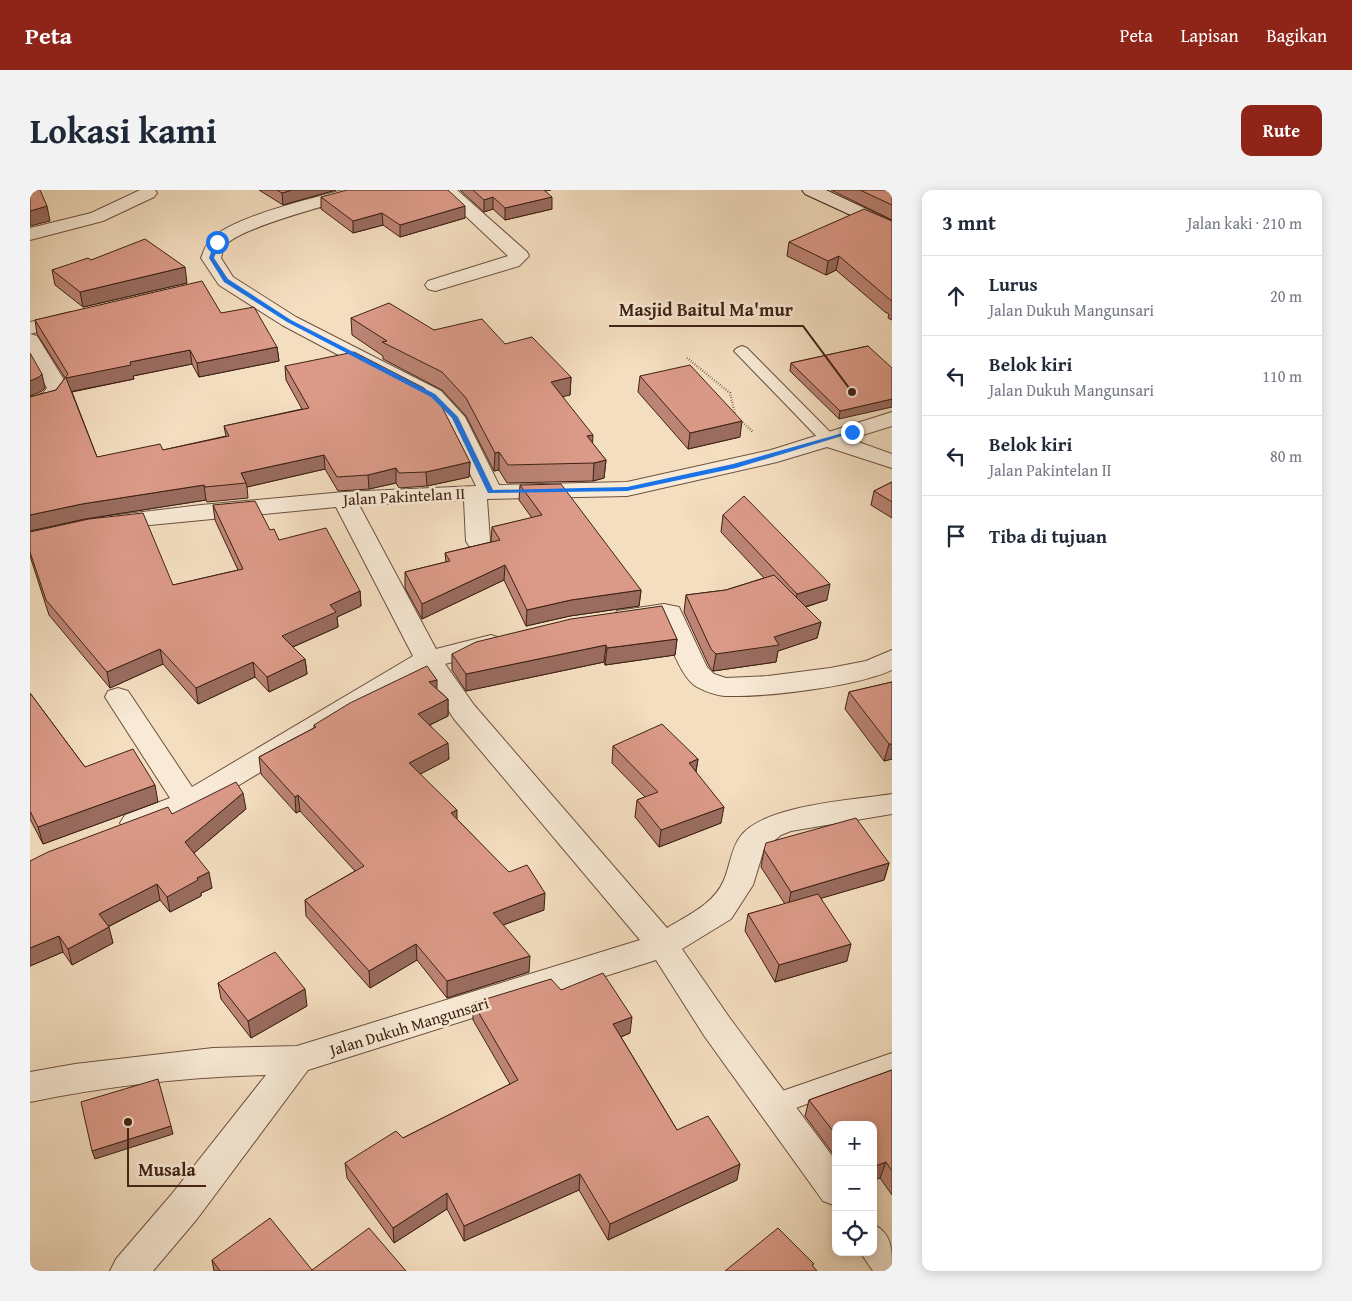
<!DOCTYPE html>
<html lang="id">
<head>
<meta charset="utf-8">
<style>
	:root { --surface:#fff; --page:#f2f2f3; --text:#1f2937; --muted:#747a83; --line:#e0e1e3; --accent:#8f2418 }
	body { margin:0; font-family:"Gentium Book Plus",serif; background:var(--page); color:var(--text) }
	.controls { position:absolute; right:15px; bottom:15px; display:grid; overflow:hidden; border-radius:10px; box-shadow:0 2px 12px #0003 }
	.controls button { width:45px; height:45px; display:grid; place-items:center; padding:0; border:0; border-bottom:1px solid var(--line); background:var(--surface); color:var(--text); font:25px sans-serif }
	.stop { position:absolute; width:15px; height:15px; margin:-11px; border:4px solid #1a73e8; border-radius:50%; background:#fff }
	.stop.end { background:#1a73e8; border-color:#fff; box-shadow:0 1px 5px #0008 }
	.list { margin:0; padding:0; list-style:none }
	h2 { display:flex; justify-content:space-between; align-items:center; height:65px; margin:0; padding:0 20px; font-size:21px }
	h2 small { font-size:16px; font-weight:400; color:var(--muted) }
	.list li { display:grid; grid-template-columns:32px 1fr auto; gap:15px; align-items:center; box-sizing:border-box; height:80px; padding:0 20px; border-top:1px solid var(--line) }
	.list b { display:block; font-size:19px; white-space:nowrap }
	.list p { margin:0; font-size:16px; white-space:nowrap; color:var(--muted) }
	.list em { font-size:16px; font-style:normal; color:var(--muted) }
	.icon { flex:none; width:28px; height:28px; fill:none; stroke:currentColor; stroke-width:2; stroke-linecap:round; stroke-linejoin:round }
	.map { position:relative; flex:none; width:862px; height:1081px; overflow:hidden; border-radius:10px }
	header { display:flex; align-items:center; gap:30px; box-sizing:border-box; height:70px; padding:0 25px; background:var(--accent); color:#fff }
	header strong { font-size:24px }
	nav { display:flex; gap:28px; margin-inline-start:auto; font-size:18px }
	.intro { display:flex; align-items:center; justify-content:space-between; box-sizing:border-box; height:120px; padding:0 30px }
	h1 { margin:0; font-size:35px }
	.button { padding:12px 22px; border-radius:10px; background:var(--accent); color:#fff; font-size:18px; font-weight:700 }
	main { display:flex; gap:30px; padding:0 30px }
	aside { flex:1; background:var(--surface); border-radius:10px; box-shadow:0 2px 12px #0003 }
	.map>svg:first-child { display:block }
</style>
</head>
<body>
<header>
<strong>Peta</strong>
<nav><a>Peta</a><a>Lapisan</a><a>Bagikan</a></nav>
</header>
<div class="intro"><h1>Lokasi kami</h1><a class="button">Rute</a></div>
<main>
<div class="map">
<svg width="862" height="1081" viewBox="0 0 862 1081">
	<rect width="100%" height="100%" fill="#f4dec0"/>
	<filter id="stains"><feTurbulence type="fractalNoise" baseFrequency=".004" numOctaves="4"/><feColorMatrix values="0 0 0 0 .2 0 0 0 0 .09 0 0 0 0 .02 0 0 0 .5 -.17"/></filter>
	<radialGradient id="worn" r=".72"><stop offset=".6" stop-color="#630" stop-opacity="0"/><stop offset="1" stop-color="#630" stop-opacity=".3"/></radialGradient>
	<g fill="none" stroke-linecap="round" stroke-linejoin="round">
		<!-- lane casing -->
		<g stroke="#6c503e" stroke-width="2">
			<g id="lane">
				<path d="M712,156L717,158L805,247L807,250L805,253H793L707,164L704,161L707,158Z"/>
				<path d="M862,863V883L744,926L735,923L732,915L735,907Z"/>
			</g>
		</g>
		<!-- street casing -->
		<g stroke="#6c503e" stroke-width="2">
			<g id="street">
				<path d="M110,0H125L127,3L124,7L73,31L0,50V38L61,23Z"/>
				<path d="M313,0H342L339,4C313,11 207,37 194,57C192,60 192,65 191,68L203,87L266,127L411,201L435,227L469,295L597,292L741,260L862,222V236L820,249L862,264V278L797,257L747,272L597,306L457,309L460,351L457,356L448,358L439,356L436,351L434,310L329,315L406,459L461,445L470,448L474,454L470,460L415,474L444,515L637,738C658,725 684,714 694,690C700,676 701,659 710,647C732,615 824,610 862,604V624L761,641L751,645L734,659L723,695L701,729L652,759L699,827L806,971V1016L793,1011L675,847L626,770L278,880L167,1029L123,1081H80L86,1069L141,1005L236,885C157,887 77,896 0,912V882L45,874L183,858L267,856L610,750L424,529L394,483L168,620L105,644L95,641L90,633L95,625L140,608L75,507L78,501L88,498L98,501L162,597L383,466L306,317L79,339L71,337L67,332L71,327L171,315L314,302L446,296L414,230L395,211L252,135L189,95L171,68C174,61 176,53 182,48C206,26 280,9 313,0Z"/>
				<path d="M408,0H427L497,62L499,66L489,76L412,99L405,101L398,99L395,95L398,91L478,66Z"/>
				<path d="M41,122L48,124L51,128L48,132L0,144L7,146L39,198L28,212L0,221V208L13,203L17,198L0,168V132Z"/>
				<path d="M634,414L649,417L677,477L684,484L696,488L738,486L800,478L836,471L862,460V480C825,497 737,507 696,506C687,506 671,500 664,495C648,482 639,449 631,431L596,435L587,433L583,427L587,421Z"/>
				<path d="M843,1034C862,1044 862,1057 862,1081H843L830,1062H843Z"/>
			</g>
		</g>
		<!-- secondary casing -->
		<g stroke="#3e2113" stroke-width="2">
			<path id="secondary" d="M772,0H796L862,31V44L775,4Z"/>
		</g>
		<!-- path -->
		<g stroke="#3e2113" stroke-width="2.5" stroke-dasharray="0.5 2" stroke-linecap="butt">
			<path d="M657,168L700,203L705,224"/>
			<path d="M709,229L723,242"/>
		</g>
		<!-- lane -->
		<use href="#lane" fill="#f8ead6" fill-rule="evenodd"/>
		<!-- street -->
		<use href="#street" fill="#f8ead6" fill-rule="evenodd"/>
		<!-- secondary -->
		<use href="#secondary" fill="#f8ead6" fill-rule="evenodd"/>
	</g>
	<!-- wall -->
	<g fill="#bc8475" stroke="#3e2113">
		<path d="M229,0H306L253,15Z"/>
		<path d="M430,0H521L515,1L522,19L475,30L463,19L454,22Z"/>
		<path d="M801,0H862V30Z"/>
		<path d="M291,7L435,28L370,47L353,35L323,43L291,19Z"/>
		<path d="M862,31V130L858,128L859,124L855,122L806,80L796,85L757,66L759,52Z"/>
		<path d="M61,70L157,93L53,117L25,95L22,80Z"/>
		<path d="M191,123L247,157L249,171L169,187L162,174L103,186L104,189L42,202L67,267L133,260L196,246L194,236L272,219L256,190L255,176L440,272L439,287L397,296L369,298L366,293L339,299L308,301L295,279L217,297L218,308L177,312L176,310L55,329L0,341V207L26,200L35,188L7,144L5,130Z"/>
		<path d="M321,128L404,140L475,154L541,187L540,205L532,206L562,253L576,270L574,288L563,291L477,293L469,280L464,281L436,226L412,200L353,169V166L322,145Z"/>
		<path d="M838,156L809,229L760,181L761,173Z"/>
		<path d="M610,186L710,247L658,259L608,202Z"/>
		<path d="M862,292V328L841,315L844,301Z"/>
		<path d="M490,295L611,400L609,416L540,426L496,436L474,390L392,429L375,398V382L416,372L415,363L461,352L462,337L502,328L489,310Z"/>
		<path d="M183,315L240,340L249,350L330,401L331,416L307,427L308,437L263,457L275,469L277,484L239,502L225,487L168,514L133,474L80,498L19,425L0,366V342L143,395L208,380L185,330Z"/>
		<path d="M693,325L797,410L776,417L791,432L787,448L748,461L746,472L683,481L679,476L654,422L656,405L696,400L734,388L691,342Z"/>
		<path d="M647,449L645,465L575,475L574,472L436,501L422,480V464Z"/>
		<path d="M862,492V569L854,571L815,519L819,502Z"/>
		<path d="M407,499L418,509V526L400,535L419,569L390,584L427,629L514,720L473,735L499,782L417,808L387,770L340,798L276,726L275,710L325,681L270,621L266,623L231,584L229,567L284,538V535Z"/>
		<path d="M0,503L55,577L128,612L13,654L0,629Z"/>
		<path d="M583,556L668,569L666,582L691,633L629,657L605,627L607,610L615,607L582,573Z"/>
		<path d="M216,619L164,663L182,698L171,703V706L140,722L130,710L78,737L83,753L42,775L33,762L0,776V671Z"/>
		<path d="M734,660L859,673L854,690L791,708L817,771L745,792L715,741L718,724L755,714L731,677Z"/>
		<path d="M188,793L277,816L221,848L191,809Z"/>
		<path d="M531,800L600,843L591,847L647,940L707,990L578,1050L549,1000L434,1051L417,1019L364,1053L317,988L315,973L373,948L480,894L443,830V813Z"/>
		<path d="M862,880V1005L850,988L806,935V968L775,926L779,910Z"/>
		<path d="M182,1070L282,1080L376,1081H184Z"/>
	</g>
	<!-- shaded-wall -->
	<g fill="#996c5f" stroke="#3e2113">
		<path d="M262,0H306L253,15L252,3Z"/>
		<path d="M463,7V19L454,22V10Z"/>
		<path d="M522,7V19L475,30V18Z"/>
		<path d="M17,16L20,31L0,36V21Z"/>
		<path d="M435,16V28L370,47V35Z"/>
		<path d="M352,23L353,35L323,43V31Z"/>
		<path d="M809,66L806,80L796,85L798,71Z"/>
		<path d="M155,77L157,93L53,117L50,102Z"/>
		<path d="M247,157L249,171L169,187L167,173Z"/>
		<path d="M160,160L162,174L103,186L104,189L39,202L36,188L100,172Z"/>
		<path d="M12,184L15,198L12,201L0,206V191Z"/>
		<path d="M541,187L540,205L520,210L521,192Z"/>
		<path d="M862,209V217L809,229L810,221Z"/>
		<path d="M712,231L710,247L658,259L660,243Z"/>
		<path d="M563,245L562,263L557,246Z"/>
		<path d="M469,262V280L464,281L465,263Z"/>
		<path d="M294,265L295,279L217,297L216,293L211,283Z"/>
		<path d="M576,270L574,288L563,291L564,273Z"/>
		<path d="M440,272L439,287L397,296L396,282Z"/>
		<path d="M366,278V293L339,299L338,285Z"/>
		<path d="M174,295L176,310L55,329L0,341V325L52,314Z"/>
		<path d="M475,375L474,390L392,429V414Z"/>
		<path d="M800,394L797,410L764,420L767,404Z"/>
		<path d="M611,400L609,416L540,426L496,436L497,420L541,410Z"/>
		<path d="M330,401L331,416L307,427L308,437L253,461L252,446L300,415Z"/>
		<path d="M791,432L787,448L748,461L746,472L683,481L686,464L744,447Z"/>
		<path d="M647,449L645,465L575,475L577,458Z"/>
		<path d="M576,455L574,472L436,501V484Z"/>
		<path d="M130,459L133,474L80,498L77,482Z"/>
		<path d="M275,469L277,484L239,502L237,487Z"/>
		<path d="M223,472L225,487L168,514L166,498Z"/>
		<path d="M407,490V507L399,492Z"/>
		<path d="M418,509V526L389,540L388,524Z"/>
		<path d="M418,553L419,569L379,590V573Z"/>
		<path d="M859,554H862V569L854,571Z"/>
		<path d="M668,569L665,586L659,573Z"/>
		<path d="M125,595L128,612L13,654L8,637Z"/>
		<path d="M213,603L216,619L158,668L155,652Z"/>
		<path d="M268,605L270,621L266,623L265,607Z"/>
		<path d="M694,617L691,633L629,657L631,640Z"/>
		<path d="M427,620V637L421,623Z"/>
		<path d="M859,673L854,690L758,718L761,702Z"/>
		<path d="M179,682L182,698L171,703V706L140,722L137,707L167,688Z"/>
		<path d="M127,694L130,710L73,739L69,724Z"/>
		<path d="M515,703L514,720L462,739L463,723Z"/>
		<path d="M79,737L83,753L42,775L38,759Z"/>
		<path d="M29,746L33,762L0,776V758Z"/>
		<path d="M386,754L387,770L340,798L339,781Z"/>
		<path d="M821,754L817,771L745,792L749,775Z"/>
		<path d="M500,766L499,782L417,808V791Z"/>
		<path d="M275,799L277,816L221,848L218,831Z"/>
		<path d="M602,827L600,843L581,851L583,834Z"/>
		<path d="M141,936L143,944L65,969L62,961Z"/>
		<path d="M856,972L850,988L843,991V977Z"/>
		<path d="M710,974L707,990L578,1050L580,1034Z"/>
		<path d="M550,984L549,1000L434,1051V1036Z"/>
		<path d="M417,1003V1019L364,1053L363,1038Z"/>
	</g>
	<!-- building -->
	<g fill="#db9a88" stroke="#3e2113">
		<path d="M0,0H10L17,16L0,21Z"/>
		<path d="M247,0H262L252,3Z"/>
		<path d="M317,0H418L435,16L370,35L352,23L323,31L291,7Z"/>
		<path d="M443,0H514L522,7L475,18L463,7L454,10Z"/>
		<path d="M830,0H862V15Z"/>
		<path d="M834,19L862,31V111L858,108L809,66L798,71L759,52Z"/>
		<path d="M115,49L155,77L50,102L22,80L58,68L61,70Z"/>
		<path d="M172,91L191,123L224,117L247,157L167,173L160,160L100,172L101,175L36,188L67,267L130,254L133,260L199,246L194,236L279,218L255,176L324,162L394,198L412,217L440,272L396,282L369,283L366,278L338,285L307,287L294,265L211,283L216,293L175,297L174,295L52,314L0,325V207L26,200L38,184L5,130Z"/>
		<path d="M359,113L404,140L452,129L475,154L502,147L541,187L521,192L563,245L557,246L576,270L564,273L478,275L469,262L465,263L436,208L412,182L352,152L357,151L321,128Z"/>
		<path d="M838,156L862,178V209L810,221L761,173Z"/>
		<path d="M0,163L12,184L9,187L0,191Z"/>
		<path d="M660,175L712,231L660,243L610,186Z"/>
		<path d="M862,292V312L844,301Z"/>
		<path d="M531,294L611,400L541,410L497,420L475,375L392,414L375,382L420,371L415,363L470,350L462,337L512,325L490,295Z"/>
		<path d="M714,306L800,394L767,404L693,325Z"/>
		<path d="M225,311L240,340L244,339L249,350L296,338L330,401L300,415L306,422L252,446L275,469L237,487L223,472L166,498L130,459L77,482L16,410L0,362V342L59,329L113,323L143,395L213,379L183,315Z"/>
		<path d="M744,385L791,432L744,447L749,455L686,464L681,459L656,405L696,400Z"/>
		<path d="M632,416L647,449L577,458L576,455L436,484L422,464L446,452L541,429Z"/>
		<path d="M397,476L407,490L399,492L418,509L388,524L418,553L379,573L427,620L421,623L479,682L497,675L515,703L463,723L500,766L417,791L386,754L339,781L275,710L334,676L268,605L265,607L229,567L286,537L284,535L320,513Z"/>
		<path d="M862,492V554H859L819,502Z"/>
		<path d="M0,503L55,577L103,559L125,595L8,637L0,621Z"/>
		<path d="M632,534L668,569L659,573L694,617L631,640L607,610L628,602L583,556Z"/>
		<path d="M206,592L213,603L155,652L179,682L167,688L168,690L137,707L127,694L69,724L79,737L38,759L29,746L0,758V671L18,662L138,617L142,624Z"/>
		<path d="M826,628L859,673L761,702L734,660L736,653Z"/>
		<path d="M788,704L821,754L749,775L718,724Z"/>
		<path d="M245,762L275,799L218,831L188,793Z"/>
		<path d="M573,783L602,827L583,834L647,940L678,926L710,974L580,1034L550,984L434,1036L417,1003L363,1038L315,973L366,941L373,948L488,890L443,813L521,789L531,800Z"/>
		<path d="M862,880V981L856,972L843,977V935H806V945L779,910Z"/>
		<path d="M128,889L141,936L62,961L51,912Z"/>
		<path d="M240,1028L282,1080L339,1038L376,1081H190L182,1070Z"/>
		<path d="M748,1038L784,1074L782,1075L787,1081H695Z"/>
	</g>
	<!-- route -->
	<path fill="#1a73e8" d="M185,51L190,52L184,68L198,89L261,130L405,204L428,227L463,300L597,297L703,274L820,241L825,242L706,278L597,301L458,303L422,228L401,207L257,132L194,92L179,68Z"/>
	<g text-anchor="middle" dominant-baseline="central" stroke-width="5" stroke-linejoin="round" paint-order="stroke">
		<!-- street labels -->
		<g font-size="16" fill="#3e2113" stroke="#f8ead6">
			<text transform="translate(374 306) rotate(-3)">Jalan Pakintelan II</text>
			<text transform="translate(379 836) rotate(-17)">Jalan Dukuh Mangunsari</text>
		</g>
	</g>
	<!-- callouts -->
	<path fill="none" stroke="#3e2113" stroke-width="2" d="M822 202L773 136H579M98 932L98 996H176"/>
	<g fill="#3e2113" stroke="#f8ead6" stroke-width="2">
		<circle cx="822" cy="202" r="5"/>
		<circle cx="98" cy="932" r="5"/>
	</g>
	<g font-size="18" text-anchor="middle" font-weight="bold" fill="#3e2113" stroke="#f8ead6" stroke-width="5" stroke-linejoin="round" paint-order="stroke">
		<text x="676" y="126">Masjid Baitul Ma'mur</text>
		<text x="137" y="986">Musala</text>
	</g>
	<rect width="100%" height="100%" filter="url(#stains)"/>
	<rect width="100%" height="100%" fill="url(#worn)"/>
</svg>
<div class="controls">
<button>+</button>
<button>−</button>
<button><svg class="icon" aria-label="locate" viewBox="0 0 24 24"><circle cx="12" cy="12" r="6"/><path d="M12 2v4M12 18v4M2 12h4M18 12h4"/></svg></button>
</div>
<div class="stop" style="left:187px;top:52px"></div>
<div class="stop end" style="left:822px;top:242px"></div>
</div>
<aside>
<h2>3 mnt<small>Jalan kaki · 210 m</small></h2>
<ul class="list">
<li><svg class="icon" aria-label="ahead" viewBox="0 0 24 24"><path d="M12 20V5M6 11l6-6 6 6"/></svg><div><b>Lurus</b><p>Jalan Dukuh Mangunsari</p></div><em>20 m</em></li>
<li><svg class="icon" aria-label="left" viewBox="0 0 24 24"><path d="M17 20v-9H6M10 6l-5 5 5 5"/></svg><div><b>Belok kiri</b><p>Jalan Dukuh Mangunsari</p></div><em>110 m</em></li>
<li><svg class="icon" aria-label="left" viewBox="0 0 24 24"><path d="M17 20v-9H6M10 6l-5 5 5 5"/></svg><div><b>Belok kiri</b><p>Jalan Pakintelan II</p></div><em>80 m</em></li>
<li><svg class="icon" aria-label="arrive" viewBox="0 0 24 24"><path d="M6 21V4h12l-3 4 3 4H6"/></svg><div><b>Tiba di tujuan</b></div></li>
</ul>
</aside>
</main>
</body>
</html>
